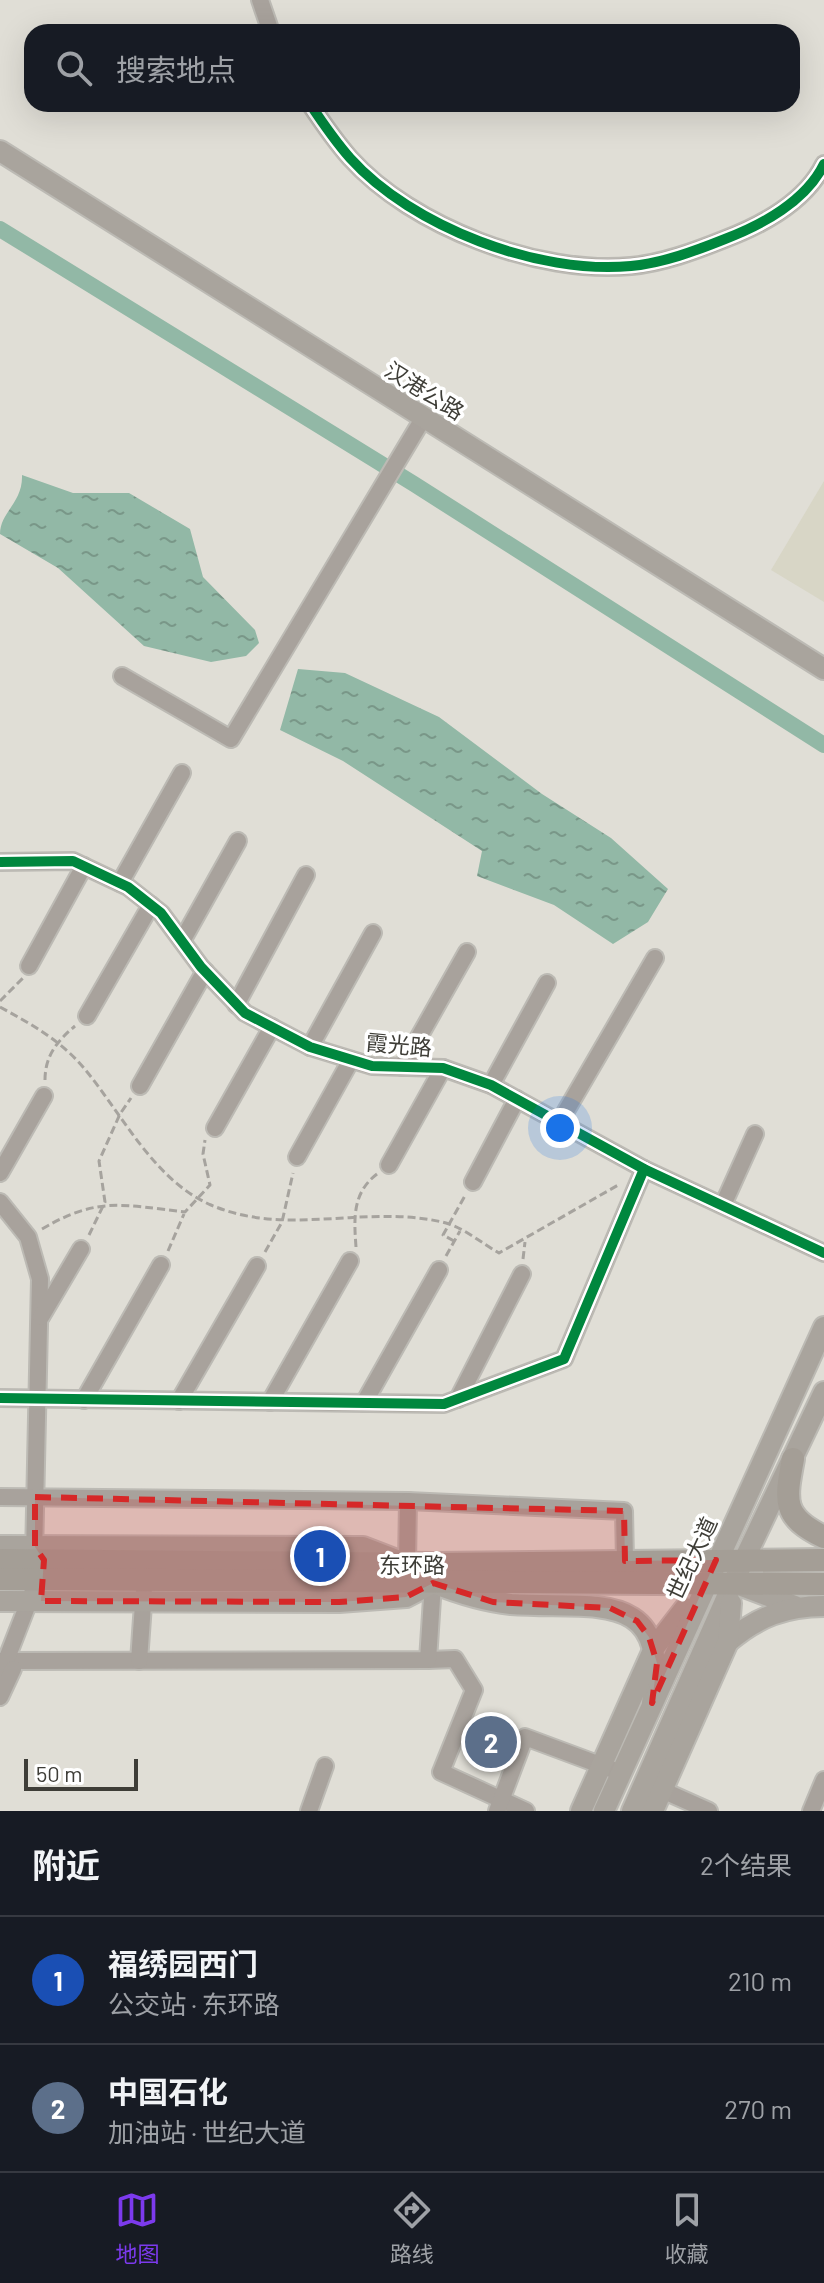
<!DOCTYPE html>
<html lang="zh">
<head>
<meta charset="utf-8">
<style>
	:root { --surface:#171b24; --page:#20242c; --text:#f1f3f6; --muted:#9ea1a6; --line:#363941; --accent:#7c3aed }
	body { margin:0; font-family:Barlow,"Noto Sans SC",sans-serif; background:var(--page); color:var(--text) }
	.scale { position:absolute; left:24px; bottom:20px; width:114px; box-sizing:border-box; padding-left:8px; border:4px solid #3e3d37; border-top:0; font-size:22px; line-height:28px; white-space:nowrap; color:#3e3d37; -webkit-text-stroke:6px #fff; paint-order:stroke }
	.you { position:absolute; left:560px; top:1128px; width:28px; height:28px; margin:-20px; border:6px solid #fff; border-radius:50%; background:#1a73e8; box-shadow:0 0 0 12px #1a73e833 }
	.badge { display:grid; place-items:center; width:52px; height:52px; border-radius:50%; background:var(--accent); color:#fff; font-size:26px; font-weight:700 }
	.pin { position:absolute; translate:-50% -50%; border:4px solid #fff; box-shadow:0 2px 8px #0006 }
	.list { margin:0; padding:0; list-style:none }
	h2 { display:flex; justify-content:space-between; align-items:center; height:104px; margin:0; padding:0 32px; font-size:34px }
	h2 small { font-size:26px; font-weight:400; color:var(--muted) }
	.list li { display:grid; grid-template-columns:52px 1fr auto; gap:24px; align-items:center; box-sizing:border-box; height:128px; padding:0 32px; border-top:2px solid var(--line) }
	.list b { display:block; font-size:30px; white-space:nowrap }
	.list p { margin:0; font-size:26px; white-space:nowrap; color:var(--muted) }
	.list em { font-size:26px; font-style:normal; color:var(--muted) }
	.icon { flex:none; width:44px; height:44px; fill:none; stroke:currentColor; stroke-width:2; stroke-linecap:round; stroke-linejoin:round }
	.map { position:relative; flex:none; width:824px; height:1811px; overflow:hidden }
	.search { position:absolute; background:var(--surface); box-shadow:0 8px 32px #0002; left:24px; right:24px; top:24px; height:88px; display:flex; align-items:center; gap:20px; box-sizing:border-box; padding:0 28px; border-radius:24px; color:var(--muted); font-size:30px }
	.sheet { height:360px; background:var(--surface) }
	nav { display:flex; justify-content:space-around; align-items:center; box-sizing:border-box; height:112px; border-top:2px solid var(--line); background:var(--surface); font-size:22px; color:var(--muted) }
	nav a { display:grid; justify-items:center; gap:4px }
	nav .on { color:var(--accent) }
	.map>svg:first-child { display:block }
</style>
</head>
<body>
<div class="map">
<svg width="824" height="1811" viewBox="0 0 824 1811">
	<defs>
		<pattern id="water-ripples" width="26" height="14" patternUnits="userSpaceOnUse" patternTransform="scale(2)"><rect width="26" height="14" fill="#92b8a6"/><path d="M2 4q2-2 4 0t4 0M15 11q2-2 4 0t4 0" fill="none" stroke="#799788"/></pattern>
	</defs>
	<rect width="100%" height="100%" fill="#e0ded6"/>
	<!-- built -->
	<path fill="#d8d6c6" d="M824,481V602L771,570Z"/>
	<!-- water -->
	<g fill="url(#water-ripples)">
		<path d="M22,475L73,493H129L190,529L203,577L255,630L259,643L246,656L211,662L144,646L58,568L0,534C0,512 23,503 22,475Z"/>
		<path d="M298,669L345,673L439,717L542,794L611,838L668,889L648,922L613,944L554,905L477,876L482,851L343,761L280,730Z"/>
	</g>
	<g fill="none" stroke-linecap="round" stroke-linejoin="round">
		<!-- canal -->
		<path stroke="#92b8a6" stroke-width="16" d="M0,229L414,484L824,745"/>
		<!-- minor casing -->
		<g stroke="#bcbab4" stroke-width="20">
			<g id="minor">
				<path d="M260,0L271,32"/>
				<path d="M310,104C322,122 335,141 350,158C412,227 539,275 631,266C663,263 695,251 725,239C762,225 806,201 824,164"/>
				<path d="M122,676L231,739L424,417"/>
				<path d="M0,862L73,861L128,887L161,913L201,967L245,1013L310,1047L372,1066L443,1068L491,1085L644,1169L824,1253"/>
				<path d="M120,883L182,773"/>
				<path d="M182,941L238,841"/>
				<path d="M29,966L84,866"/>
				<path d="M236,1005L306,875"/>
				<path d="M87,1016L151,905"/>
				<path d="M310,1047L373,933"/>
				<path d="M402,1067L467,952"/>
				<path d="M491,1085L547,983"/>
				<path d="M140,1086L205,971"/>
				<path d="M559,1123L655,958"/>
				<path d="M215,1128L272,1027"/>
				<path d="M297,1157L351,1060"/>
				<path d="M389,1165L443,1068"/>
				<path d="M0,1173L44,1096"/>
				<path d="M473,1182L517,1099"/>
				<path d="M0,1202L28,1237L40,1279L34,1556"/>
				<path d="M723,1205L755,1134"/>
				<path d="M41,1317L81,1249"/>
				<path d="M0,1398L444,1404L564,1359L644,1169"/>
				<path d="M458,1399L522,1274"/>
				<path d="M84,1400L161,1265"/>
				<path d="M179,1401L257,1266"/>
				<path d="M270,1402L350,1261"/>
				<path d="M364,1403L439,1270"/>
				<path d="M0,1497L408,1501L624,1511L625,1561"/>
				<path d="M407,1564L408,1501"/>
				<path d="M428,1660L455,1659L474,1690L441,1772L526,1811"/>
				<path d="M0,1661L428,1660L433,1583"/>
				<path d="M139,1661L144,1590"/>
				<path d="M0,1676L33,1591"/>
				<path d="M0,1697L13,1669"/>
				<path d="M661,1779L662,1790L709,1811"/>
				<path d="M309,1811L325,1766"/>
				<path d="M497,1811L525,1737L611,1769"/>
				<path d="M811,1811L824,1780"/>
			</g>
		</g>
		<!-- major casing -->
		<g stroke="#bcbab4" stroke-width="24">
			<g id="major">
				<path d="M0,151L824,669"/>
				<path d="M0,1546L363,1547L407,1564"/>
				<path d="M739,1585L795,1606"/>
				<path d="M0,1601L339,1602L406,1597L433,1583C458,1593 484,1601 511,1604C590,1610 672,1585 652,1703"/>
				<path d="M728,1642C757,1617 786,1606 824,1606"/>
				<path d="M581,1811L654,1648L685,1608"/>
				<path d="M604,1811L824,1327"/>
				<path d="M632,1811L733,1583L824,1392"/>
				<path d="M653,1811L728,1642L731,1603"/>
			</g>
		</g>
		<!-- highway casing -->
		<g stroke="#bcbab4" stroke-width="26">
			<g id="highway">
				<path d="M793,1459C785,1501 782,1517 824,1537"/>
				<path d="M0,1560L431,1564L824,1560"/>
				<path d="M0,1579L824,1584"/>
			</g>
		</g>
		<!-- path -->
		<g stroke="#a6a39e" stroke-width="3" stroke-dasharray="8 4" stroke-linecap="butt">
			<path d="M0,1001L23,978"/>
			<path d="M0,1007C31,1024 60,1040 83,1067C122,1113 153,1180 211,1205C287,1238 368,1203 446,1223C464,1228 483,1244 499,1253L620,1184"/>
			<path d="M45,1080C45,1056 57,1041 75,1026"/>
			<path d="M42,1229C98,1196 123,1205 185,1212L210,1185L203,1154L205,1140"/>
			<path d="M89,1235L105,1202L99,1161L120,1114L131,1098"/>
			<path d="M454,1241L443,1235L466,1194"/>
			<path d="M356,1247C354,1219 352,1193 377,1174"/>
			<path d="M168,1251L184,1214"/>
			<path d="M265,1252L282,1222L293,1173"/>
			<path d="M446,1256L460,1231"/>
			<path d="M523,1259L525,1242"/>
		</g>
		<!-- minor -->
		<use href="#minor" stroke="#a8a29c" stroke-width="16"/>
		<!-- major -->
		<use href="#major" stroke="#a9a49d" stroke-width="20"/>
		<!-- highway -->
		<use href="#highway" stroke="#a49e96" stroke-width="22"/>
		<!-- cycleway casing -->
		<g stroke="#fff" stroke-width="15">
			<g id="cycleway">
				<path d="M310,104C322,122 335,141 350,158C412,227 539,275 631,266C663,263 695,251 725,239C762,225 806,201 824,164"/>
				<path d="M0,862L73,861L128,887L161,913L201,967L245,1013L310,1047L372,1066L443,1068L491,1085L644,1169L824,1253"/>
				<path d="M0,1398L444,1404L564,1359L644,1169"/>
			</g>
		</g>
		<!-- cycleway -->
		<use href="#cycleway" stroke="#00873e" stroke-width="10"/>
	</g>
	<!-- marked area -->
	<path fill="#d62828" fill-opacity="0.2" stroke="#d62828" stroke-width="6" stroke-dasharray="16 10" stroke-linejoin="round" d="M35,1497L624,1511L625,1561L716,1560L652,1703L657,1663L649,1637L637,1621L610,1608L493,1602L433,1583L406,1597L339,1602L41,1601L44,1560L35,1547Z"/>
	<g text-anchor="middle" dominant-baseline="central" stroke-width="7" stroke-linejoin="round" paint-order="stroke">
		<!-- street labels -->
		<g font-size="22" fill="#3e3d37" stroke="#fff">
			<text transform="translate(425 390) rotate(32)">汉港公路</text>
			<text transform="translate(399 1044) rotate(5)">霞光路</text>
			<text transform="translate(691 1558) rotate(-65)">世纪大道</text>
			<text x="412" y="1564">东环路</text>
		</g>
	</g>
</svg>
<div class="scale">50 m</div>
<div class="you"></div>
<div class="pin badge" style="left:320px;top:1556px;background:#1a4fb4">1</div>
<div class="pin badge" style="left:491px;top:1742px;background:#5c6f8a">2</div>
<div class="search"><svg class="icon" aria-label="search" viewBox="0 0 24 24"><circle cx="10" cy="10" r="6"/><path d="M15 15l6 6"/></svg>搜索地点</div>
</div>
<section class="sheet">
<h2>附近<small>2个结果</small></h2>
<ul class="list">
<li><span class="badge" style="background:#1a4fb4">1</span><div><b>福绣园西门</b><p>公交站 · 东环路</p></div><em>210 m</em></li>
<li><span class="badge" style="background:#5c6f8a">2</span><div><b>中国石化</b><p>加油站 · 世纪大道</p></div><em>270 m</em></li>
</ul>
</section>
<nav>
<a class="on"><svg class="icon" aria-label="map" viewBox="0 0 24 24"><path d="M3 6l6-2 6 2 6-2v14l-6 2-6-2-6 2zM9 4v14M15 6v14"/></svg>地图</a>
<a><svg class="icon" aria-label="directions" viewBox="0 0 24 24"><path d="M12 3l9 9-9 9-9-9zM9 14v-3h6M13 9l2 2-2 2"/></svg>路线</a>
<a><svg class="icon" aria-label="saved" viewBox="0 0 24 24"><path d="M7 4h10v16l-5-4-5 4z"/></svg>收藏</a>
</nav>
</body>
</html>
